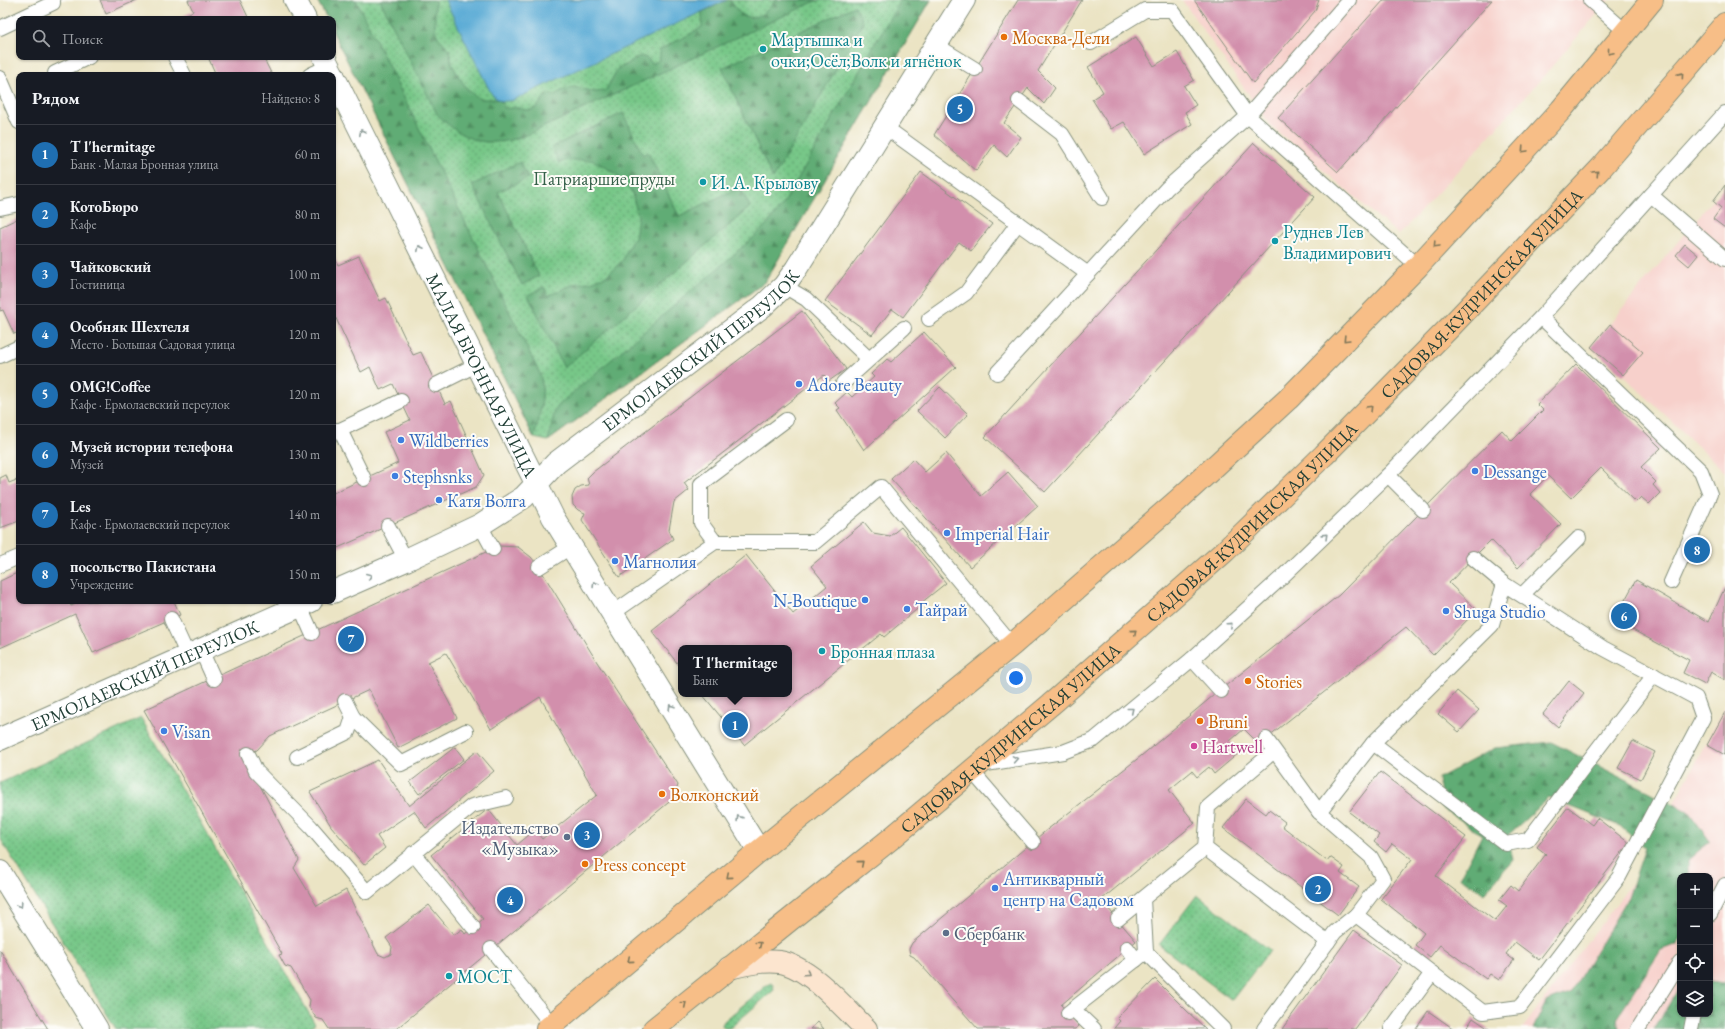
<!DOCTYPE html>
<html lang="ru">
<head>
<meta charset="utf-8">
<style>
	:root { --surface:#171b24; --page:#20242c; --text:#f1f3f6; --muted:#9ea1a6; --line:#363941; --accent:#1f6fb2 }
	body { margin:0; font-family:"EB Garamond",serif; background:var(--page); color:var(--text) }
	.controls { position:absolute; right:12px; bottom:12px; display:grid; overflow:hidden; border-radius:8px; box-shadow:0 1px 3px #0004 }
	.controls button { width:36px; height:36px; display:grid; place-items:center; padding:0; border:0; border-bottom:1px solid var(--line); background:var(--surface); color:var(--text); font:20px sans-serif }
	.you { position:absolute; left:1016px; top:678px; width:14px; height:14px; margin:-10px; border:3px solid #fff; border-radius:50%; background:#1a73e8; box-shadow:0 0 0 6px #1a73e833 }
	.badge { display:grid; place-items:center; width:26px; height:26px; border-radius:50%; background:var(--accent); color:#fff; font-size:13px; font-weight:700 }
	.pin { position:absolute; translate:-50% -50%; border:2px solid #fff; box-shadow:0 1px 4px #0006 }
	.popup { position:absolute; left:678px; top:645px; width:114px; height:52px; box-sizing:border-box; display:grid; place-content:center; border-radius:8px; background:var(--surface); filter:drop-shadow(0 1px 3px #0005); font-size:13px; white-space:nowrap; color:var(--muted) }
	.popup b { font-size:15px; color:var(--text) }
	.popup::after { content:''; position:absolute; left:50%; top:100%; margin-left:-8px; border:8px solid transparent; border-top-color:var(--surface) }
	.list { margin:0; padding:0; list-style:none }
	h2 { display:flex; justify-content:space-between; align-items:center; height:52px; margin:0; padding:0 16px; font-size:17px }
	h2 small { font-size:13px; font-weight:400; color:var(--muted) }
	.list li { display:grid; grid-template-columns:26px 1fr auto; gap:12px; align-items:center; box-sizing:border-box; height:60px; padding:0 16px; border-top:1px solid var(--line) }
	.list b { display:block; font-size:15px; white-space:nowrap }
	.list p { margin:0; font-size:13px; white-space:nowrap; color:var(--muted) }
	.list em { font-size:13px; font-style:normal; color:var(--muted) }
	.icon { flex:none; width:22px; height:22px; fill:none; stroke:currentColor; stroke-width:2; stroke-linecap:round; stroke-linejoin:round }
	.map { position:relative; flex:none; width:1725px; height:1029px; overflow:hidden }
	.search { position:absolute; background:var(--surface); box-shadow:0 1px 3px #0004; left:16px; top:16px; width:320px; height:44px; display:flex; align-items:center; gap:10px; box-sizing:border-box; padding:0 14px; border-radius:8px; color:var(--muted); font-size:15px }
	.panel { position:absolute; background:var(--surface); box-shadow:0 1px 3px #0004; left:16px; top:72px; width:320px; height:532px; border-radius:8px }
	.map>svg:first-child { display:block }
</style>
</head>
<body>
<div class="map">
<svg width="1725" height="1029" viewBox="0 0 1725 1029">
	<defs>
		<pattern id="green-dots" width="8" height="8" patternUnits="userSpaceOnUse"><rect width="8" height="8" fill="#77c788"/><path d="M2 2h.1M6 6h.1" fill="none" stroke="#61a370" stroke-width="1.8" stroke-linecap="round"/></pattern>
		<pattern id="forest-firs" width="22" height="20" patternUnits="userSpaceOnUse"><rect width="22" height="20" fill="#61ac74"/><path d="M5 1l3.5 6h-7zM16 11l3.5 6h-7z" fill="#4f8d60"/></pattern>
	</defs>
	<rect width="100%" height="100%" fill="#fdfcf7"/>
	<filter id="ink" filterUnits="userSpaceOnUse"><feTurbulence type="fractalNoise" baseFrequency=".025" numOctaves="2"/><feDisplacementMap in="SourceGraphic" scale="8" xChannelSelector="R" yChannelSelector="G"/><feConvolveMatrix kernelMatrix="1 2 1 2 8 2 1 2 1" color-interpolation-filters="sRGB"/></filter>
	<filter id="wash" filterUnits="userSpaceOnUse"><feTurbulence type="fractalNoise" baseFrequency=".012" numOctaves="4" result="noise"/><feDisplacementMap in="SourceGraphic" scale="16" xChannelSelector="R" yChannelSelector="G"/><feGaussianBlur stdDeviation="0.9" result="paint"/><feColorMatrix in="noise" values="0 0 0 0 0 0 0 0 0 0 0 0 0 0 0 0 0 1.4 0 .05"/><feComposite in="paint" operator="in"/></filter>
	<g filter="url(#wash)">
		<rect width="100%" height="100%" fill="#ebe4c4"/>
		<!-- built -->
		<g fill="#f7d0cb" fill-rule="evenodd">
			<path d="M1182,0H1609L1541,79L1399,235L1270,125Z"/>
			<path d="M1725,185V472L1623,375L1591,347Z"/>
			<path d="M1725,706V1029H1522L1632,883ZM1680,876H1710V1014H1680Z"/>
		</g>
		<!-- green -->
		<g fill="url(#green-dots)" stroke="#4b825e">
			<path d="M317,0H931L765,282L548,441L534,438L333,32V19H327Z"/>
			<path d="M141,718L315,1024L308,1029H116L0,838V783Z"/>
			<path d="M1197,895L1270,950L1232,1000L1159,945Z"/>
			<path d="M771,983L773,985L774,990L730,1028H724L722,1025L724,1021L767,985Z"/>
		</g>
		<!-- forest -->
		<g fill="url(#forest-firs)" stroke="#407454">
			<path d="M317,0H356L540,374C546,396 539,416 534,438L333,32V19H327Z"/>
			<path d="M380,0H435V30L438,37L449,49L452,64L459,77L468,90L480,99H496L503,102V107C509,110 512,107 518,108C521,108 524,110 527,110C539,111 540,100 548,93L555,95C580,77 585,98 606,90L618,68L626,65L640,56L647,58L653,64L660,59V50C674,41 689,36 702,27V12L727,0H730C733,4 736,10 740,13C753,24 768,12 775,0H818L529,134C490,149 466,144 437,114Z"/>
			<path d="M900,0H931L765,282L548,441L555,410L561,403L753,238L770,221L784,203Z"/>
			<path d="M855,6L863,22L773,179L722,68Z"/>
			<path d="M623,113L643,155L648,152L679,216L740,187L750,207L564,368L528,295L544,287L548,296L574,284L591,282L606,276L623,260L632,240L635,239L638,216L632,193L615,173L592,160H566L559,163L552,147Z"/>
			<path d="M520,162L528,178L498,192L539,276L522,285L472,185Z"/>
			<path d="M1551,742L1688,811L1710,841L1688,860V876H1680V940L1677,944L1661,950L1617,1018L1619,1029H1533L1546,1002L1571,992L1628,898L1645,848L1620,826L1549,798L1508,835L1513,860L1484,893L1460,877L1482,835L1442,808L1439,778L1495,748Z"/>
			<path d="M1725,980V1029H1654L1680,986V1014H1710V981L1724,983Z"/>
		</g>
		<!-- water -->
		<path fill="#5cacd6" stroke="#3e7485" d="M445,0H727L513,100C503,102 498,102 491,93Z"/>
		<g id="blocks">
			<!-- building -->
			<g fill="#d28fac" fill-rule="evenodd">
				<path d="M100,0H137L106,14Z"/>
				<path d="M188,0H240L249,19H182L181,17L193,11Z"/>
				<path d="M1018,0H1082L1038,71L1055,88L1044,104L1028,88L1004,123L1021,137L1007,157L994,145L976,171L934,135Z"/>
				<path d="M1194,0H1319L1315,11L1253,83Z"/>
				<path d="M1384,0H1492L1338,172L1278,118Z"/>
				<path d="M1136,37L1154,66L1177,52L1194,80L1184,86L1196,105L1185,112L1192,124L1144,154L1124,122L1111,129L1092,99L1103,92L1088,67Z"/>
				<path d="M208,57H263L272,75H216Z"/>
				<path d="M1254,143L1315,197L1045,492L985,437Z"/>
				<path d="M921,172L992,224L971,251L959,242L903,317L892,309L872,335L825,301Z"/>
				<path d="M1725,185V228L1713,219L1721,208L1713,201Z"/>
				<path d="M19,218V332L14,334L3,310L0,311V227Z"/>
				<path d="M1685,244L1698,255L1689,266L1676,255Z"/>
				<path d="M333,254L338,265L359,256L380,301L386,298L413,355L421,352L445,404L451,401L484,475L476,487L333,550V493L398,463L384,432L410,420L393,384L380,390L370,367L361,372L333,312Z"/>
				<path d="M802,311L846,369L829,381L824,375L684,483L689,490L674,502L669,530L673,539L619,577L582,520L585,513L578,510L573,505L572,497L575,490L581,486L589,485L587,478L593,472Z"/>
				<path d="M1610,324L1643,352L1623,375L1591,347Z"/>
				<path d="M924,332L956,367L864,450L837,410L840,408L835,403L847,392L852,397L874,377L871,374L887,359L891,362Z"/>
				<path d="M1576,364L1661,448L1641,467L1656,482L1653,485L1660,493L1649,504L1641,497L1636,502L1601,468L1571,498L1548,476L1530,494L1561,524L1518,568L1491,540L1473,558L1449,583L1477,610L1433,655L1406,627L1259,744L1244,729L1230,741L1240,752L1214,774L1209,767L1197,777L1192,771L1169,790L1195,823L1101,900L1136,941L1061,1005L1079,1026L1075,1029H978L914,957L910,955L909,949L912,943L1043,833L1141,756L1214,695L1339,595L1502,430L1512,441L1543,410L1537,404Z"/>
				<path d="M940,387L968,414L945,438L917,411Z"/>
				<path d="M946,453L981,496L1008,472L1038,506L970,567L891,479L913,459L925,472Z"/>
				<path d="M6,475L9,483L19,479V521L0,528V478Z"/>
				<path d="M864,522L873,533L890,536L901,527L946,583L921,603L922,605L884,637L881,634L744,745L702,694H789V648H681V668L652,631L746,555L793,614L827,586L811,566Z"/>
				<path d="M499,546L518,547L531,557L539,567L597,662L678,785L674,798L396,1029H329L323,1020L316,1018L309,1007L310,1000L291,968L285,966L279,955L282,954L144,710ZM446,653L491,729L540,697L597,795L542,839L535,830L517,845L488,809L431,855L483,919L465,934L462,929L454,935L429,905L386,938L392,947L391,954L385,957L378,954L346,890L317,906L294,868L299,860L244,755L257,750L270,736L369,690L398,748L457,718L428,662Z"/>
				<path d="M19,572V601H69L71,606L82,601H174L180,615L93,653L75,614L0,648V581Z"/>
				<path d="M1636,580L1709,622L1725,587V680L1711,672L1705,684L1683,673L1689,660L1614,620Z"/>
				<path d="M1569,681L1584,693L1558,727L1543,714Z"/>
				<path d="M1457,691L1479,710L1459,732L1438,714Z"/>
				<path d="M1725,712V755L1707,745Z"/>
				<path d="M1633,741L1655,752L1641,779L1618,768Z"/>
				<path d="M455,747L464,759L419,794L410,782Z"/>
				<path d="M477,751L494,771L426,828L414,811L377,836L385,848L364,865L331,826L310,792L378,760L409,806Z"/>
				<path d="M1380,772L1466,837L1436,876L1495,921L1507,906L1499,900L1511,885L1518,891L1546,854L1537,847L1568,807L1592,825L1597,818L1629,843L1539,960L1515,942L1506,954L1514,960L1499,980L1490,974L1486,979L1440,945L1430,957L1415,945L1424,933L1381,899L1412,859L1392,844L1386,852L1374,842L1379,835L1349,812Z"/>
				<path d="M1246,799L1266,814L1269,810L1285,822L1282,826L1327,861L1330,857L1344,867L1340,873L1359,887L1338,915L1223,828Z"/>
				<path d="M1354,930L1402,965L1355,1029H1282Z"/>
				<path d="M0,950L48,1029H0Z"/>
				<path d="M1155,979L1186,1010L1206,1029L1114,1028L1120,1021L1117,1018Z"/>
				<path d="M1428,1011L1454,1029H1416Z"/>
				<path d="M1473,1018L1489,1029H1466Z"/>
				<path d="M818,1022L824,1029H810Z"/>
			</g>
		</g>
	</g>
	<g filter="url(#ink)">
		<use href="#blocks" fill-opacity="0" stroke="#85907c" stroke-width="1"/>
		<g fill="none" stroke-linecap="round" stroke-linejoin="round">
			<!-- lane casing -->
			<g stroke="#85907c" stroke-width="16">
				<g id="lane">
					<path d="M1349,0L1248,116L1418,266"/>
					<path d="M1590,0L1626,32"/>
					<path d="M0,28L53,3V0"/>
					<path d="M936,45L975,69"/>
					<path d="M175,57L184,75"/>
					<path d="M55,73L89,57"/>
					<path d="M310,75L329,66"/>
					<path d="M0,78L19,122"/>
					<path d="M1019,101L1062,134L1102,198"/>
					<path d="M885,127L1088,274"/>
					<path d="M1651,195L1725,259"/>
					<path d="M0,208L19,204"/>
					<path d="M784,286L806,299L869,359"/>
					<path d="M1541,317L1701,471L1710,494L1671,582"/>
					<path d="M929,319L966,293L1018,223"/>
					<path d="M0,356L19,347"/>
					<path d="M997,373L1167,188L1248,116L1172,10H1145L1091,43"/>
					<path d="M843,383L904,328"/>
					<path d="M436,385L478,364"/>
					<path d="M333,430H340L364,479"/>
					<path d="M340,430L401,401"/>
					<path d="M1388,475L1423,510"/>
					<path d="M480,525L493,549"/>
					<path d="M388,526L406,560"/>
					<path d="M715,542L701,523V484L786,420"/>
					<path d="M0,565L19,557"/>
					<path d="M539,567L572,546"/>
					<path d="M1522,595L1579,538"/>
					<path d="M300,606L312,633"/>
					<path d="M613,613L715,542H815L881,487L1012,645"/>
					<path d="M171,619L188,656"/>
					<path d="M201,650L214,679"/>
					<path d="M1192,659L1221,691"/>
					<path d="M345,701L353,717L401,764L466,731"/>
					<path d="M1266,739L1319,812L1371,857L1383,879L1356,915L1483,1012L1520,1007L1619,877L1703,718L1696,698L1603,648L1504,584L1473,558"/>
					<path d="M1373,743L1492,625L1504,584"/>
					<path d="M1274,751L1208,807L1205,848L1328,942"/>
					<path d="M248,754L256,771L311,827L367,892L472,806L506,798"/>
					<path d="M297,757L348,732L353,717"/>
					<path d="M980,765L1063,752L1094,740L1192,659L1281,578L1388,475L1541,317L1725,113"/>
					<path d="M971,770L1033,842"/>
					<path d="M1319,812L1373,743L1506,844L1528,840L1654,675"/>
					<path d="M413,853L473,927"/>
					<path d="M1143,899L1146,952L1223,1029"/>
					<path d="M1710,914L1725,885"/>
					<path d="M1118,919L1205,848"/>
					<path d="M1127,948L1136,960"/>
					<path d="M491,949L552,1025"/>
					<path d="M1073,1009L1094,1029"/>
					<path d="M1068,1013L1146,952"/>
					<path d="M1264,1029L1335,932L1356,915"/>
					<path d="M1391,1029L1432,973"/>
					<path d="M1638,1029L1680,962"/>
					<path d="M1691,1029L1694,1014"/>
				</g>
			</g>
			<!-- street casing -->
			<g stroke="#85907c" stroke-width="24">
				<g id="street">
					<path d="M295,0L305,19"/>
					<path d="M324,57L333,75"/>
					<path id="s1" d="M333,75L553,517L759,851"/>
					<path id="s2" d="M333,592L406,560L480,525L524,497L556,463L763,306L784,286L796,269L964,0"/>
					<path id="s3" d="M0,739L311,601"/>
					<path d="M0,872L97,1029"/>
				</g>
			</g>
			<!-- secondary casing -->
			<g stroke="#85907c" stroke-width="24">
				<path id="secondary" d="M729,968C746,964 763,960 780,962C810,967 844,1008 866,1029"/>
			</g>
			<!-- primary casing -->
			<g stroke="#85907c" stroke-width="24">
				<g id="primary">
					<path d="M547,1029L759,851L1012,645L1177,501L1288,399L1418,266L1561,110L1652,0"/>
					<path id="s4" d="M654,1029L893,837L1056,700L1225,551L1324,455L1452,325L1601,168L1725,24"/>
				</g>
			</g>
			<!-- lane -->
			<use href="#lane" stroke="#fff" stroke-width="14"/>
			<!-- street -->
			<use href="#street" stroke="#fff" stroke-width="22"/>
			<!-- secondary -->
			<use href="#secondary" stroke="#fce5cf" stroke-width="22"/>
			<!-- primary -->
			<use href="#primary" stroke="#f7be87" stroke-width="22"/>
		</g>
		<!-- one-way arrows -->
		<defs><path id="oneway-chevron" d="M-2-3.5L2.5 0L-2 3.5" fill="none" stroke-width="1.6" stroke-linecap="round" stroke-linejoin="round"/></defs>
		<g stroke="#807759">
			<use href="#oneway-chevron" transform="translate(1610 52) rotate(130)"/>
			<use href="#oneway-chevron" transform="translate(1681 75) rotate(-49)"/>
			<use href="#oneway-chevron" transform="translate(1524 150) rotate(133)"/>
			<use href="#oneway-chevron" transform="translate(1596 173) rotate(-47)"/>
			<use href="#oneway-chevron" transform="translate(1436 245) rotate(133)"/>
			<use href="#oneway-chevron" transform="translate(1346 339) rotate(134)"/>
			<use href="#oneway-chevron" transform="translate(1370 408) rotate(-45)"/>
			<use href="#oneway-chevron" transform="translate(1134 632) rotate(-41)"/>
			<use href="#oneway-chevron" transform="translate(861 863) rotate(-40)"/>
			<use href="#oneway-chevron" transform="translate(729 876) rotate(140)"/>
			<use href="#oneway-chevron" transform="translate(759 944) rotate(-38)"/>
			<use href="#oneway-chevron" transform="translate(630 960) rotate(140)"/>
			<use href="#oneway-chevron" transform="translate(684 1004) rotate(-39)"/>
		</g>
		<g stroke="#8f9e9a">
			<use href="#oneway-chevron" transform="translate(362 132) rotate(-117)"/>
			<use href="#oneway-chevron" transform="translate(420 248) rotate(-117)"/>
			<use href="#oneway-chevron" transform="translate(1325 536) rotate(-44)"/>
			<use href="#oneway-chevron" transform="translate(369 576) rotate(-23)"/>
			<use href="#oneway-chevron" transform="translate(595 584) rotate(-122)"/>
			<use href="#oneway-chevron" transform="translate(1230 625) rotate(-42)"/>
			<use href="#oneway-chevron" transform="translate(671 707) rotate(-122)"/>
			<use href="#oneway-chevron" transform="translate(1131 710) rotate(-39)"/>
			<use href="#oneway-chevron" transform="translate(1015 759) rotate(-10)"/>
			<use href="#oneway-chevron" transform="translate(739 818) rotate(-122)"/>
			<use href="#oneway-chevron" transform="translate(20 905) rotate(58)"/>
		</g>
		<use stroke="#8e9182" href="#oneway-chevron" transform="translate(807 973) rotate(34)"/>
	</g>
	<!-- markers -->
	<g fill="#e8710a" stroke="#fdfcf7" stroke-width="1.5">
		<circle cx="1004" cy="37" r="4"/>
		<circle cx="1248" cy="681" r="4"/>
		<circle cx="1200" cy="721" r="4"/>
		<circle cx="662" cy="794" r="4"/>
		<circle cx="585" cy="864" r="4"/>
	</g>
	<g fill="#0f9aa8" stroke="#fdfcf7" stroke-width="1.5">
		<circle cx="763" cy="49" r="4"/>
		<circle cx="703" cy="182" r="4"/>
		<circle cx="1275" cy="241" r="4"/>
		<circle cx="822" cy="651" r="4"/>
		<circle cx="449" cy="976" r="4"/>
	</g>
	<g fill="#3f7fe0" stroke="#fdfcf7" stroke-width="1.5">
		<circle cx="799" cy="384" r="4"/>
		<circle cx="401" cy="440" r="4"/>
		<circle cx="1475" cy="471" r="4"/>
		<circle cx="395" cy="476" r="4"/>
		<circle cx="439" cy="500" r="4"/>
		<circle cx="947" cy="533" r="4"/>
		<circle cx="615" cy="561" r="4"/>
		<circle cx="865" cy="600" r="4"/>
		<circle cx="907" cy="609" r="4"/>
		<circle cx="1446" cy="611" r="4"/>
		<circle cx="164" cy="731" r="4"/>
		<circle cx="995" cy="888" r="4"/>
	</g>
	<circle fill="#d1479c" stroke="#fdfcf7" stroke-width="1.5" cx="1194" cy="746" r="4"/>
	<g fill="#5c6f8a" stroke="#fdfcf7" stroke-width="1.5">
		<circle cx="567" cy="837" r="4"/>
		<circle cx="946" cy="933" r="4"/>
	</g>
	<g text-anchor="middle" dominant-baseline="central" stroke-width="4" stroke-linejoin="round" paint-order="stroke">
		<!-- food labels -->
		<g font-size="18" fill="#c56008" stroke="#fdfcf7" text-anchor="start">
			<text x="1012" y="37">Москва-Дели</text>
			<text x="1256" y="681">Stories</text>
			<text x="1208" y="721">Bruni</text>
			<text x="670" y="794">Волконский</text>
			<text x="593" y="864">Press concept</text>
		</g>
		<!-- culture labels -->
		<g font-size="18" fill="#0d838f" stroke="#fdfcf7" text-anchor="start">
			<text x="771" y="39">Мартышка и<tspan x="771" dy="21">очки;Осёл;Волк и ягнёнок</tspan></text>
			<text x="711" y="182">И. А. Крылову</text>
			<text x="1283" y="231">Руднев Лев<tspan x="1283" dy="21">Владимирович</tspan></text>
			<text x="830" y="651">Бронная плаза</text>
			<text x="457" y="976">МОСТ</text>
		</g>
		<!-- park labels -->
		<g font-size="18" fill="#356049" stroke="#fdfcf7">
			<text x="604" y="178">Патриаршие пруды</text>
		</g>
		<!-- street labels -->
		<g font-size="18" fill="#1f3d34" stroke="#fdfcf7">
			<text stroke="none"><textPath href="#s4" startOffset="1108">САДОВАЯ-КУДРИНСКАЯ УЛИЦА</textPath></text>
			<text stroke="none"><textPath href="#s2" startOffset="444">ЕРМОЛАЕВСКИЙ ПЕРЕУЛОК</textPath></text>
			<text stroke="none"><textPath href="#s1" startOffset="335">МАЛАЯ БРОННАЯ УЛИЦА</textPath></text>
			<text stroke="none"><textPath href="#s4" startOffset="784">САДОВАЯ-КУДРИНСКАЯ УЛИЦА</textPath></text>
			<text stroke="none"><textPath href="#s3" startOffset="158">ЕРМОЛАЕВСКИЙ ПЕРЕУЛОК</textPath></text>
			<text stroke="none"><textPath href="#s4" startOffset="460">САДОВАЯ-КУДРИНСКАЯ УЛИЦА</textPath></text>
		</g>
		<!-- shop labels -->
		<g font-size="18" fill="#366cbe" stroke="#fdfcf7" text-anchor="start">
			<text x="807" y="384">Adore Beauty</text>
			<text x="409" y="440">Wildberries</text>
			<text x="1483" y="471">Dessange</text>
			<text x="403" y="476">Stephsnks</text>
			<text x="447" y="500">Катя Волга</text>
			<text x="955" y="533">Imperial Hair</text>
			<text x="623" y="561">Магнолия</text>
			<text x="857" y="600" text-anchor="end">N-Boutique</text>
			<text x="915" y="609">Тайрай</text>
			<text x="1454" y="611">Shuga Studio</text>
			<text x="172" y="731">Visan</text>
			<text x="1003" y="878">Антикварный<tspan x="1003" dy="21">центр на Садовом</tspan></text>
		</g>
		<!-- hotel labels -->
		<g font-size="18" fill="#b23c85" stroke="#fdfcf7" text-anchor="start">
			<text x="1202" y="746">Hartwell</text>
		</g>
		<!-- service labels -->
		<g font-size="18" fill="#4e5e75" stroke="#fdfcf7" text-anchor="end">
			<text x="559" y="827">Издательство<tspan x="559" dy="21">«Музыка»</tspan></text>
			<text x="954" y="933" text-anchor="start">Сбербанк</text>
		</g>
	</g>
</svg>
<div class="controls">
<button>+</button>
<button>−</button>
<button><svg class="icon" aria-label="locate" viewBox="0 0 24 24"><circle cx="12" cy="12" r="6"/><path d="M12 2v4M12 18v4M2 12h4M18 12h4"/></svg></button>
<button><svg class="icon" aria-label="layers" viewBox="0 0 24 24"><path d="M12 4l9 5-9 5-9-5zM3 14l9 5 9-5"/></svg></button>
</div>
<div class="you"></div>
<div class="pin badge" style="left:735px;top:725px">1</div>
<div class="popup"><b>Т l'hermitage</b>Банк</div>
<div class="pin badge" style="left:1318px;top:889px">2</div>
<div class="pin badge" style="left:587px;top:835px">3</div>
<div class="pin badge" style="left:510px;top:900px">4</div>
<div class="pin badge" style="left:960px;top:109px">5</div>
<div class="pin badge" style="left:1624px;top:616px">6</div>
<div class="pin badge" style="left:351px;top:639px">7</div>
<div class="pin badge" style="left:1697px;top:550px">8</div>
<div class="search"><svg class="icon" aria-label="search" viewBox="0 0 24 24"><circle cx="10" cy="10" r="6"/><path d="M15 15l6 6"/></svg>Поиск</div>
<section class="panel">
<h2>Рядом<small>Найдено: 8</small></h2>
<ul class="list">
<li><span class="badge">1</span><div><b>Т l'hermitage</b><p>Банк · Малая Бронная улица</p></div><em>60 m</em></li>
<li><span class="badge">2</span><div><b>КотоБюро</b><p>Кафе</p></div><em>80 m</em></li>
<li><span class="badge">3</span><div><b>Чайковский</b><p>Гостиница</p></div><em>100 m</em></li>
<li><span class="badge">4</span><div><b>Особняк Шехтеля</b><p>Место · Большая Садовая улица</p></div><em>120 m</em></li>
<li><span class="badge">5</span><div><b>OMG!Coffee</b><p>Кафе · Ермолаевский переулок</p></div><em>120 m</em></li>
<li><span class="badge">6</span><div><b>Музей истории телефона</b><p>Музей</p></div><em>130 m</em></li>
<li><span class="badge">7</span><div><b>Les</b><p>Кафе · Ермолаевский переулок</p></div><em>140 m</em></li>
<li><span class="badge">8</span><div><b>посольство Пакистана</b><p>Учреждение</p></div><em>150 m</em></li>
</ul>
</section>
</div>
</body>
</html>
